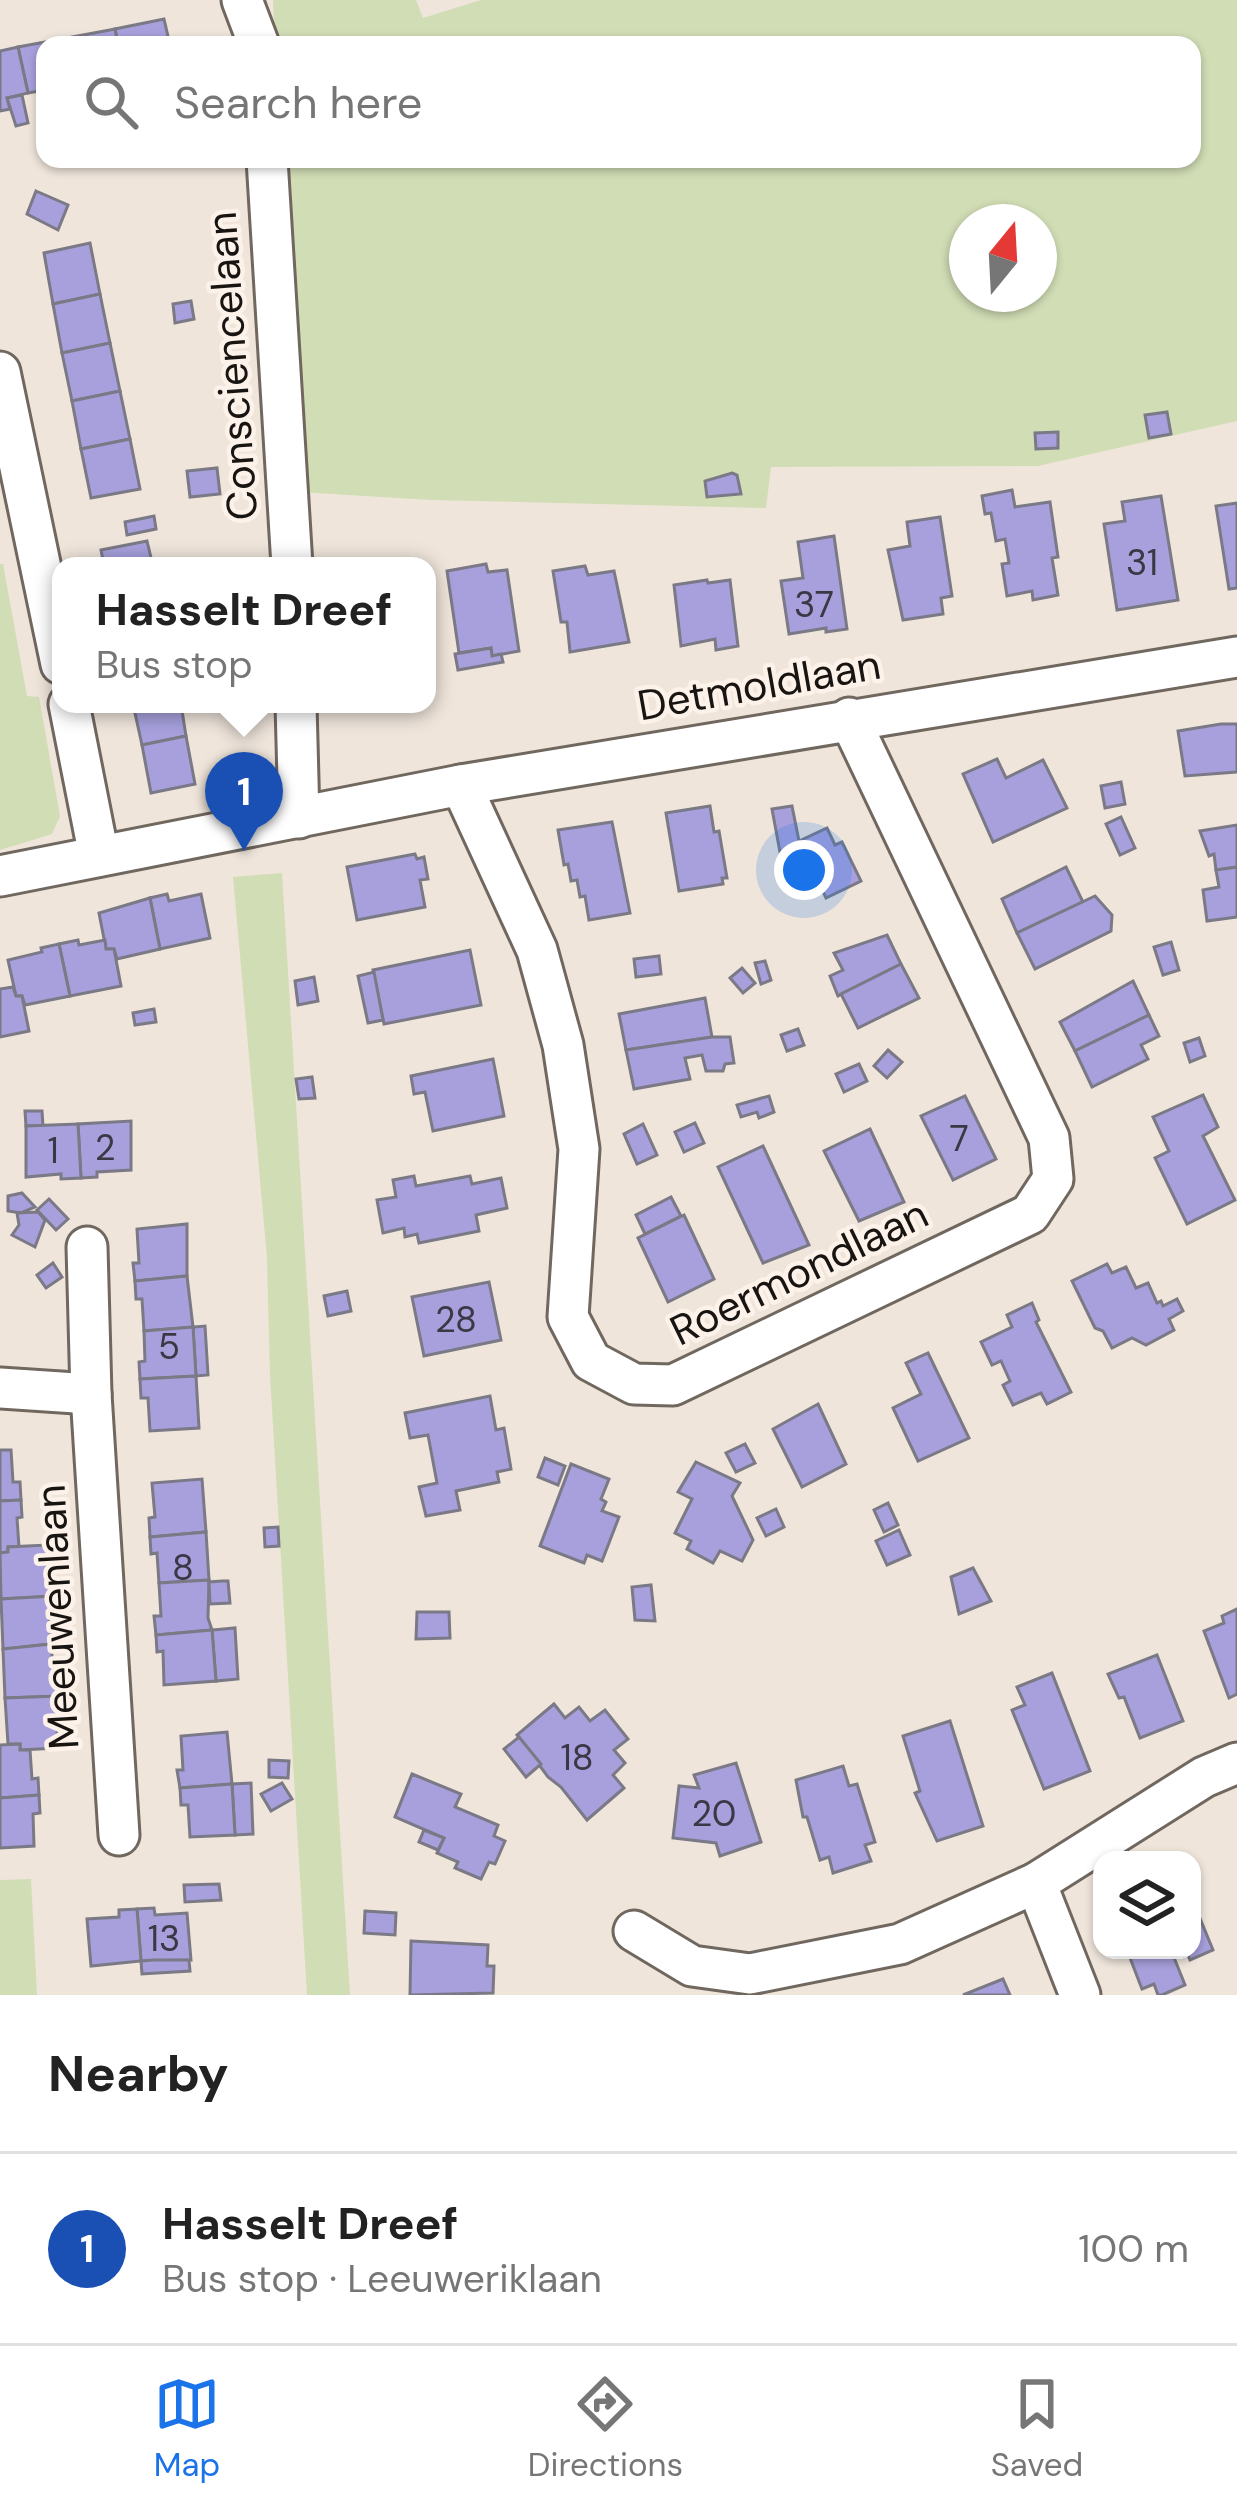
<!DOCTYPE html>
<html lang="en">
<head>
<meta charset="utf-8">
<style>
	:root { --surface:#fff; --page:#f2f2f2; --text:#222; --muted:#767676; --line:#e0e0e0; --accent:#1a73e8 }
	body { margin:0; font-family:"DM Sans",sans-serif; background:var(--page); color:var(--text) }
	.controls { position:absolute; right:36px; bottom:36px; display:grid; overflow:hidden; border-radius:24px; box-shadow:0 3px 9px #0004 }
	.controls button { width:108px; height:108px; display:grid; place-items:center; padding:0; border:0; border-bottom:3px solid var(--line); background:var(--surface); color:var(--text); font:60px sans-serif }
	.compass { position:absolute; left:949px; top:204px; width:108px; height:108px; border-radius:50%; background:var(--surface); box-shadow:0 3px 9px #0004; rotate:18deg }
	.you { position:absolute; left:804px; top:870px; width:42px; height:42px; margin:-30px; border:9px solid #fff; border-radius:50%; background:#1a73e8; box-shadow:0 0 0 18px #1a73e833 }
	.badge { display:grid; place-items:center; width:78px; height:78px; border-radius:50%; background:var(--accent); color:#fff; font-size:39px; font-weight:700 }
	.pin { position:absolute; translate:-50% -99px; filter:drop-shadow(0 3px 6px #0008) }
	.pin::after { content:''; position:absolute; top:63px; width:42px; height:36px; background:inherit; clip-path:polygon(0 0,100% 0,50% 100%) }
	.popup { position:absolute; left:52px; top:557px; width:384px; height:156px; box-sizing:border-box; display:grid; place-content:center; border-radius:24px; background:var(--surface); filter:drop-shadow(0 3px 9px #0005); font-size:39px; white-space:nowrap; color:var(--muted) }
	.popup b { font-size:45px; color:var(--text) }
	.popup::after { content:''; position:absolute; left:50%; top:100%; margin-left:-24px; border:24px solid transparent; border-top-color:var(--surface) }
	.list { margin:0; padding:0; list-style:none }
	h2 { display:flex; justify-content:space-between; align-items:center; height:156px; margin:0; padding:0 48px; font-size:51px }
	h2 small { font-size:39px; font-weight:400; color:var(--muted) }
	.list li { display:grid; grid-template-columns:78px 1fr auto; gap:36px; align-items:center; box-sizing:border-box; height:192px; padding:0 48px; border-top:3px solid var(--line) }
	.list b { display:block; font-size:45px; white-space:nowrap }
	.list p { margin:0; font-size:39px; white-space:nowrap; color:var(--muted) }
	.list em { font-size:39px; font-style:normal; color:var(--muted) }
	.icon { flex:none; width:66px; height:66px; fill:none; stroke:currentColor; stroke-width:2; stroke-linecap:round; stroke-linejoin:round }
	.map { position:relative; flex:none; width:1237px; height:1995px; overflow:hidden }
	.search { position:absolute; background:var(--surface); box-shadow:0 3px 9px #0004; left:36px; right:36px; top:36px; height:132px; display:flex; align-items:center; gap:30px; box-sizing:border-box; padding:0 42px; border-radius:24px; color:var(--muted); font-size:45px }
	.sheet { height:348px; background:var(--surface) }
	nav { display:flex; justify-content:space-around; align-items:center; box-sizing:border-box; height:168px; border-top:3px solid var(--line); background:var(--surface); font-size:33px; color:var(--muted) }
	nav a { display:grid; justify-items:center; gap:6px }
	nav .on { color:var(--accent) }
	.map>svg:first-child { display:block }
</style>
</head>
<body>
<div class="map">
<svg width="1237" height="1995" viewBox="0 0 1237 1995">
	<rect width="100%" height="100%" fill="#efe5db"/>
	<!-- green -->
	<g fill="#d1ddb5" fill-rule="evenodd">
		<path d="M273,0H416L423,18L481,0H1237V421L1038,466L771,467L766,508L432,500L299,492L282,159H1192V45H275ZM967,222H1039V294H967Z"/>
		<path d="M0,564H3L27,696L39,697L60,816L52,834L0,850Z"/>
		<path d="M282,873L344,1898L350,1995H307L270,1375L267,1258L233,877Z"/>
		<path d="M31,1879L37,1995H0V1880Z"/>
	</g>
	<!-- building -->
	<g fill="#a7a0dd" stroke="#7a7985" stroke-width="3">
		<path d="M164,19L170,45H118L115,29Z"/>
		<path d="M115,29L118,45H68L67,38Z"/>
		<path d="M67,38L68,45H45V90L28,93L18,47Z"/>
		<path d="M18,47L28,93L7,98L10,109L0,111V51Z"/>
		<path d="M22,95L28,123L16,126L7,98Z"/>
		<path d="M36,191L68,205L58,230L27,214Z"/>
		<path d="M90,243L100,294L53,304L44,253Z"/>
		<path d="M100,294L110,343L62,353L53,304Z"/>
		<path d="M191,301L194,319L175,323L173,304Z"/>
		<path d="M110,343L120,391L72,401L62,353Z"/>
		<path d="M120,391L130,439L81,449L72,401Z"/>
		<path d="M1167,412L1171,434L1149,438L1145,415Z"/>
		<path d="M1058,432V448L1036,449L1035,433Z"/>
		<path d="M130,439L140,489L91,498L81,449Z"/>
		<path d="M217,468L220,494L190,497L187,471Z"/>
		<path d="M732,473L737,475L741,494L707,497L705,481Z"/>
		<path d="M1012,490L1015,507L1050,502L1058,557L1052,558L1058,595L1033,600L1032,591L1007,596L1002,564L1009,563L1005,539L996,541L991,513L985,514L982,496Z"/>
		<path d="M1161,496L1178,600L1117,610L1104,524L1125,521L1122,502Z"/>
		<path d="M1237,503V588L1229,589L1216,506Z"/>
		<path d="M154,516L156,529L127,535L125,522Z"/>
		<path d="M940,517L952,596L941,598L943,614L903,620L888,550L910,546L907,522Z"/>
		<path d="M834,536L847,629L826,632V628L789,634L781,581L803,578L798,542Z"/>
		<path d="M147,541L153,566H104L101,550Z"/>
		<path d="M486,564L488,572L507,570L519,651L492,656L491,648L459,653L447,571Z"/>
		<path d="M585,566L588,575L614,571L629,642L570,652L567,622H561L553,571Z"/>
		<path d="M707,580L708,583L730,580L738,646L716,650L715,639L681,646L674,585Z"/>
		<path d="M491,648L492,656L501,654L503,662L458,670L455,654Z"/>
		<path d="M133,704H181L186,736L142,745Z"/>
		<path d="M1221,724H1237V772L1185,776L1178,731Z"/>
		<path d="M186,736L195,784L151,793L142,745Z"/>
		<path d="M997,759L1006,778L1043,760L1067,808L993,842L963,774Z"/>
		<path d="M1121,782L1125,804L1105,808L1101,786Z"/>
		<path d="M710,806L714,832L719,831L727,878H722L723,884L679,891L666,813Z"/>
		<path d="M792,806L799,841L827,828L835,845L842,842L861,881L826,898L820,885L814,887L803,864L809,862L807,858L782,863L772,809Z"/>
		<path d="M1121,817L1135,848L1120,855L1106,824Z"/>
		<path d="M612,822L630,913L589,920L585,896L580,897L577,880L571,881L568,864L564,865L558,830Z"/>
		<path d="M1237,825V867L1216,870L1214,854L1209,856L1200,831Z"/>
		<path d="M415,854L417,859L424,857L428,879L420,880L425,907L357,920L347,867Z"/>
		<path d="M1066,867L1083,902L1017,933L1002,899Z"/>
		<path d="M1237,867V917L1207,921L1203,890L1219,887L1216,870Z"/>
		<path d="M167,894L169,901L201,894L210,938L160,949L150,898Z"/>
		<path d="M1095,896L1112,915L1111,931L1035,969L1017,933Z"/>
		<path d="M150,898L160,949L117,959L114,949H106L99,913Z"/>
		<path d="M887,935L901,964L838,996L830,976L843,970L834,953Z"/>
		<path d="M78,940L79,945L105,940L106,949H114L121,986L70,996L59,944Z"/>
		<path d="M1171,942L1179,970L1163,975L1154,947Z"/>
		<path d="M59,944L70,996L25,1005L22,996H16L8,960L42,952L41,948Z"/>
		<path d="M470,950L481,1005L384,1024L373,970Z"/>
		<path d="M659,956L661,974L636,977L634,959Z"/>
		<path d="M765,961L771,980L761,984L755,963Z"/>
		<path d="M901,964L919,998L858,1028L841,994Z"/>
		<path d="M742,968L755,983L743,993L730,978Z"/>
		<path d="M374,972L383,1020L368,1023L358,976Z"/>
		<path d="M314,977L318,1001L298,1005L295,981Z"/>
		<path d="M1133,981L1149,1015L1075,1051L1060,1022Z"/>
		<path d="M13,987L16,996H22L29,1031L0,1037V989Z"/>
		<path d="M705,998L712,1037L626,1050L619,1014Z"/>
		<path d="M154,1009L156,1022L135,1025L133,1013Z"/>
		<path d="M1149,1015L1159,1036L1141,1045L1148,1059L1092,1087L1075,1051Z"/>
		<path d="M798,1029L804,1045L787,1051L781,1035Z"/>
		<path d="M712,1037H730L734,1063L725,1064L723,1071H706L702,1055L685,1058L690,1079L634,1089L626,1050Z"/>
		<path d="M1199,1038L1205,1056L1190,1062L1184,1043Z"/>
		<path d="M888,1050L902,1062L887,1078L874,1066Z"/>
		<path d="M493,1059L504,1116L433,1131L425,1092L414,1094L411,1076Z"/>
		<path d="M859,1064L867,1081L844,1092L836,1074Z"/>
		<path d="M312,1077L315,1098L299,1099L296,1079Z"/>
		<path d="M1203,1095L1218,1127L1203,1136L1235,1200L1187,1224L1155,1158L1169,1151L1153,1117Z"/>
		<path d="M769,1096L774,1112L759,1118L757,1112L741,1117L737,1105Z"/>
		<path d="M965,1096L996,1159L953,1180L921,1116Z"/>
		<path d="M25,1111H42L43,1126H26Z"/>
		<path d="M131,1121V1170L97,1172V1177L81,1178L78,1124Z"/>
		<path d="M695,1123L704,1143L684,1152L675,1132Z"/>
		<path d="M78,1124L81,1178L61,1179V1174L26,1177V1126Z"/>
		<path d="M643,1124L657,1155L637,1164L624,1134Z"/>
		<path d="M870,1129L904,1202L859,1221L824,1151Z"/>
		<path d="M763,1146L809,1245L763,1263L718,1167Z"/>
		<path d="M414,1176L416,1186L470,1176L472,1184L501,1178L507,1208L476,1215L479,1231L419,1243L417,1234L405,1237L404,1228L383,1233L377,1200L396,1197L393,1180Z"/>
		<path d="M22,1193L35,1207L21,1213L8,1211V1196Z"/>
		<path d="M671,1197L681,1216L645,1234L636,1215Z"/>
		<path d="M49,1199L68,1219L56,1230L37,1210Z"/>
		<path d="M38,1212L45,1220L35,1247L12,1235L19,1225L17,1213Z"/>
		<path d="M684,1215L714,1279L668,1302L638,1238Z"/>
		<path d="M187,1224V1276L135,1281L133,1263H139L137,1229Z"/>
		<path d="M53,1263L62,1277L46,1288L37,1275Z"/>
		<path d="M1107,1264L1112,1273L1126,1267L1136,1288L1148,1283L1157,1303L1161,1301L1163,1306L1177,1299L1183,1311L1169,1319L1174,1330L1146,1345L1132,1338L1112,1348L1103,1331L1095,1328L1072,1281Z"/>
		<path d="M187,1276L193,1327L144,1331L142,1299H136L135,1281Z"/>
		<path d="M489,1282L501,1340L424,1356L412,1297Z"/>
		<path d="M347,1291L351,1311L328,1316L324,1296Z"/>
		<path d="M1032,1303L1039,1320L1036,1322L1071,1392L1047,1404L1041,1393L1013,1405L1003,1385L1010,1381L1001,1361L992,1365L981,1342L1012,1327L1007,1315Z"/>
		<path d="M205,1326L208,1375L196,1376L193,1327Z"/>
		<path d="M193,1327L196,1376L140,1379L139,1362L145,1361L144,1331Z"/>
		<path d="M928,1353L969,1438L918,1461L893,1408L921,1394L906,1363Z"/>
		<path d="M196,1376L199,1428L150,1431L148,1398H141L140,1379Z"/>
		<path d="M490,1396L496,1430L504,1428L511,1469L497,1472L499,1482L456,1491L460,1510L426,1516L419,1487L437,1483L428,1435L410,1438L405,1413Z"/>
		<path d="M818,1404L846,1464L802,1487L773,1429Z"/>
		<path d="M745,1444L755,1463L736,1472L726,1453Z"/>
		<path d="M0,1450H11L13,1482H20L21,1500L0,1501Z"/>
		<path d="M545,1458L565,1466L558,1485L538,1477Z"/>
		<path d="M696,1462L740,1483L732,1496L753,1540L742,1561L720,1551L713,1563L687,1549L691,1541L675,1533L692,1499L678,1492Z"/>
		<path d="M571,1464L609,1479L601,1499L606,1502L602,1511L619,1517L602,1561L587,1555L584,1563L540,1546Z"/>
		<path d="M202,1479L206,1532L150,1537L149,1518L155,1517L152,1483Z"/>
		<path d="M21,1500L22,1517L17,1518L19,1547H8V1552L0,1553V1501Z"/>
		<path d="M888,1503L898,1525L884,1532L874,1510Z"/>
		<path d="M776,1509L784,1527L766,1536L757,1518Z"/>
		<path d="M278,1527L279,1546L265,1547L264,1528Z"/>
		<path d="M899,1530L910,1555L887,1565L876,1541Z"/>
		<path d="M206,1532L209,1580L159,1583L157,1553L151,1554L150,1537Z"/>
		<path d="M47,1545V1579H53L54,1596L1,1599L0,1553L8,1552V1547Z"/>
		<path d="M973,1568L991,1601L959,1614L951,1577Z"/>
		<path d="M209,1580L208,1618L212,1630L156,1635L154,1616H161L159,1583Z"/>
		<path d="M222,1581H228L230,1603L210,1604L209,1582Z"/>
		<path d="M651,1585L655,1621L635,1620L632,1587Z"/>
		<path d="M54,1596L55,1615H49L51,1644L3,1649L1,1599Z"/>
		<path d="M1237,1609V1694L1229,1698L1204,1631L1224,1623L1222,1616Z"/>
		<path d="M417,1612H449L450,1638L416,1639Z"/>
		<path d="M235,1628L238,1679L216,1681L212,1630Z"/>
		<path d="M212,1630L216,1681L164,1685L163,1651L157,1652L156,1635Z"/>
		<path d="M51,1644L54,1679L60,1678V1696L5,1698L3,1649Z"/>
		<path d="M1157,1655L1183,1721L1140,1738L1124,1697L1119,1698L1108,1674Z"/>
		<path d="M1052,1673L1090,1771L1044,1789L1012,1710L1025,1705L1017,1687Z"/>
		<path d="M60,1696V1712L56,1713L58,1748L20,1750V1744H8L5,1698Z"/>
		<path d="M554,1704L565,1718L579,1707L590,1721L605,1710L628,1739L614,1750L625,1763L613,1775L624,1788L587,1820L561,1787L548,1777L517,1735Z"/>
		<path d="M950,1721L983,1826L937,1841L915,1793L920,1791L903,1736Z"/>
		<path d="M227,1732L232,1784L180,1788L177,1770H183L181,1736Z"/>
		<path d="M519,1737L541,1764L526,1777L504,1749Z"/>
		<path d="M20,1744V1750H30L32,1779L38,1778L39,1795L0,1798V1745Z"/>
		<path d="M269,1760L289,1761L288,1778L269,1777Z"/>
		<path d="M736,1763L761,1842L720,1856L716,1843L673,1838L679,1786L699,1788L694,1775Z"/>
		<path d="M843,1766L849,1786L857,1784L875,1842L865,1845L871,1861L833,1873L829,1857L820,1860L807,1817H803L796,1780Z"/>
		<path d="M412,1774L461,1794L455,1807L498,1825L494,1836L505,1841L495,1864L489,1862L481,1879L455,1868L458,1862L437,1853L444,1838L395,1817Z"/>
		<path d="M251,1783L253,1834L235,1835L232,1784Z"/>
		<path d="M282,1783L292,1799L271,1811L261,1794Z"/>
		<path d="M232,1784L235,1835L190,1837L188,1805H181L180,1788Z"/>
		<path d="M39,1795L40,1813L33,1814L34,1846L0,1848V1798Z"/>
		<path d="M424,1830L444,1838L438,1850L419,1842Z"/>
		<path d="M219,1884L221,1900L185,1902L184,1885Z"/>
		<path d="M1192,1899L1213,1950L1190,1960L1186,1950H1192Z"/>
		<path d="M154,1908L155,1915L187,1913L191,1960L141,1961L137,1909Z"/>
		<path d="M137,1909L141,1961L91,1966L87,1919L119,1917V1910Z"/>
		<path d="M365,1911L396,1913L395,1935L364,1933Z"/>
		<path d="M411,1941L488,1945L487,1966H494L493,1993L410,1995Z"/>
		<path d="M1127,1950H1171L1185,1985L1162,1995H1158L1154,1984L1142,1989Z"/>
		<path d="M153,1960H189L190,1971L142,1974L141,1961Z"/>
		<path d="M1003,1979L1010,1995H963Z"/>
	</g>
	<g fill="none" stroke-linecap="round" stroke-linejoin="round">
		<!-- minor casing -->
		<g stroke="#70675f" stroke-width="45">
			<g id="minor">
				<path d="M242,0L259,45"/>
				<path d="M267,159L292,566"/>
				<path d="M0,372L61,664"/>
				<path d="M69,704L99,856"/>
				<path d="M296,704L299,818"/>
				<path d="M461,785L537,950L563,1045L579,1149L568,1317L591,1361L634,1384L673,1385L1030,1214L1053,1179L1049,1138L849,718"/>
				<path d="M0,876L461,785L1237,657"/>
				<path d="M87,1247L91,1394L119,1835"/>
				<path d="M0,1388L91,1394"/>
				<path d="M1036,1883L1080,1995"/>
				<path d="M634,1931L692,1966L750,1974L900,1944L1036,1883L1204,1777L1237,1763"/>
			</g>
		</g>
		<!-- minor -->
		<use href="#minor" stroke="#fff" stroke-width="39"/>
	</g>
	<g text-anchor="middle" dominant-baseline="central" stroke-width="9" stroke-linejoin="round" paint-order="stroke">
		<!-- number labels -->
		<g font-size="36" fill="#3b3744">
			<text x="1142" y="562">31</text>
			<text x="814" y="604">37</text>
			<text x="959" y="1138">7</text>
			<text x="105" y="1147">2</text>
			<text x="53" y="1150">1</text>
			<text x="456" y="1319">28</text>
			<text x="169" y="1346">5</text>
			<text x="183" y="1567">8</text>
			<text x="577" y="1757">18</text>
			<text x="714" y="1813">20</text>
			<text x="164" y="1938">13</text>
		</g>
		<!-- street labels -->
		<g font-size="42" fill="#171411" stroke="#fdf2e9">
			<text transform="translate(232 366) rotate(-94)">Consciencelaan</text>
			<text transform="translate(759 685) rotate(-10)">Detmoldlaan</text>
			<text transform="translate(799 1272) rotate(-26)">Roermondlaan</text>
			<text transform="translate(57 1617) rotate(-93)">Meeuwenlaan</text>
		</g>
	</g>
</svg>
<div class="controls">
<button><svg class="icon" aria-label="layers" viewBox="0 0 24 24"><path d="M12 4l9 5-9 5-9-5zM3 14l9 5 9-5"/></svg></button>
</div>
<svg class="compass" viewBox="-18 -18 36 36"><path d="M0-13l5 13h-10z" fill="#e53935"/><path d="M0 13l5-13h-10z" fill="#767676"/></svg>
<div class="you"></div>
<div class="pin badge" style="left:244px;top:851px;background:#1a4fb4">1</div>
<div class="popup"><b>Hasselt Dreef</b>Bus stop</div>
<div class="search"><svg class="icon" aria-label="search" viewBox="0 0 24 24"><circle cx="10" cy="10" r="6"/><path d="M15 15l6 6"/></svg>Search here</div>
</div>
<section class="sheet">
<h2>Nearby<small></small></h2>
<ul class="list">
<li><span class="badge" style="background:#1a4fb4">1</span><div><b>Hasselt Dreef</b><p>Bus stop · Leeuweriklaan</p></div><em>100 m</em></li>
</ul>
</section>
<nav>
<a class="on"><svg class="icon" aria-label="map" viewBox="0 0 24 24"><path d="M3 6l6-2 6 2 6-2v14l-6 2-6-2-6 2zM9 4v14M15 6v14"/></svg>Map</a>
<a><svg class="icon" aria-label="directions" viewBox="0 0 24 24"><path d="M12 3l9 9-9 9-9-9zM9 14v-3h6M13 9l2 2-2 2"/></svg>Directions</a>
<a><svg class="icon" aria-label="saved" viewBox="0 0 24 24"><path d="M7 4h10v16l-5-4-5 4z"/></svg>Saved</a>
</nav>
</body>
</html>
